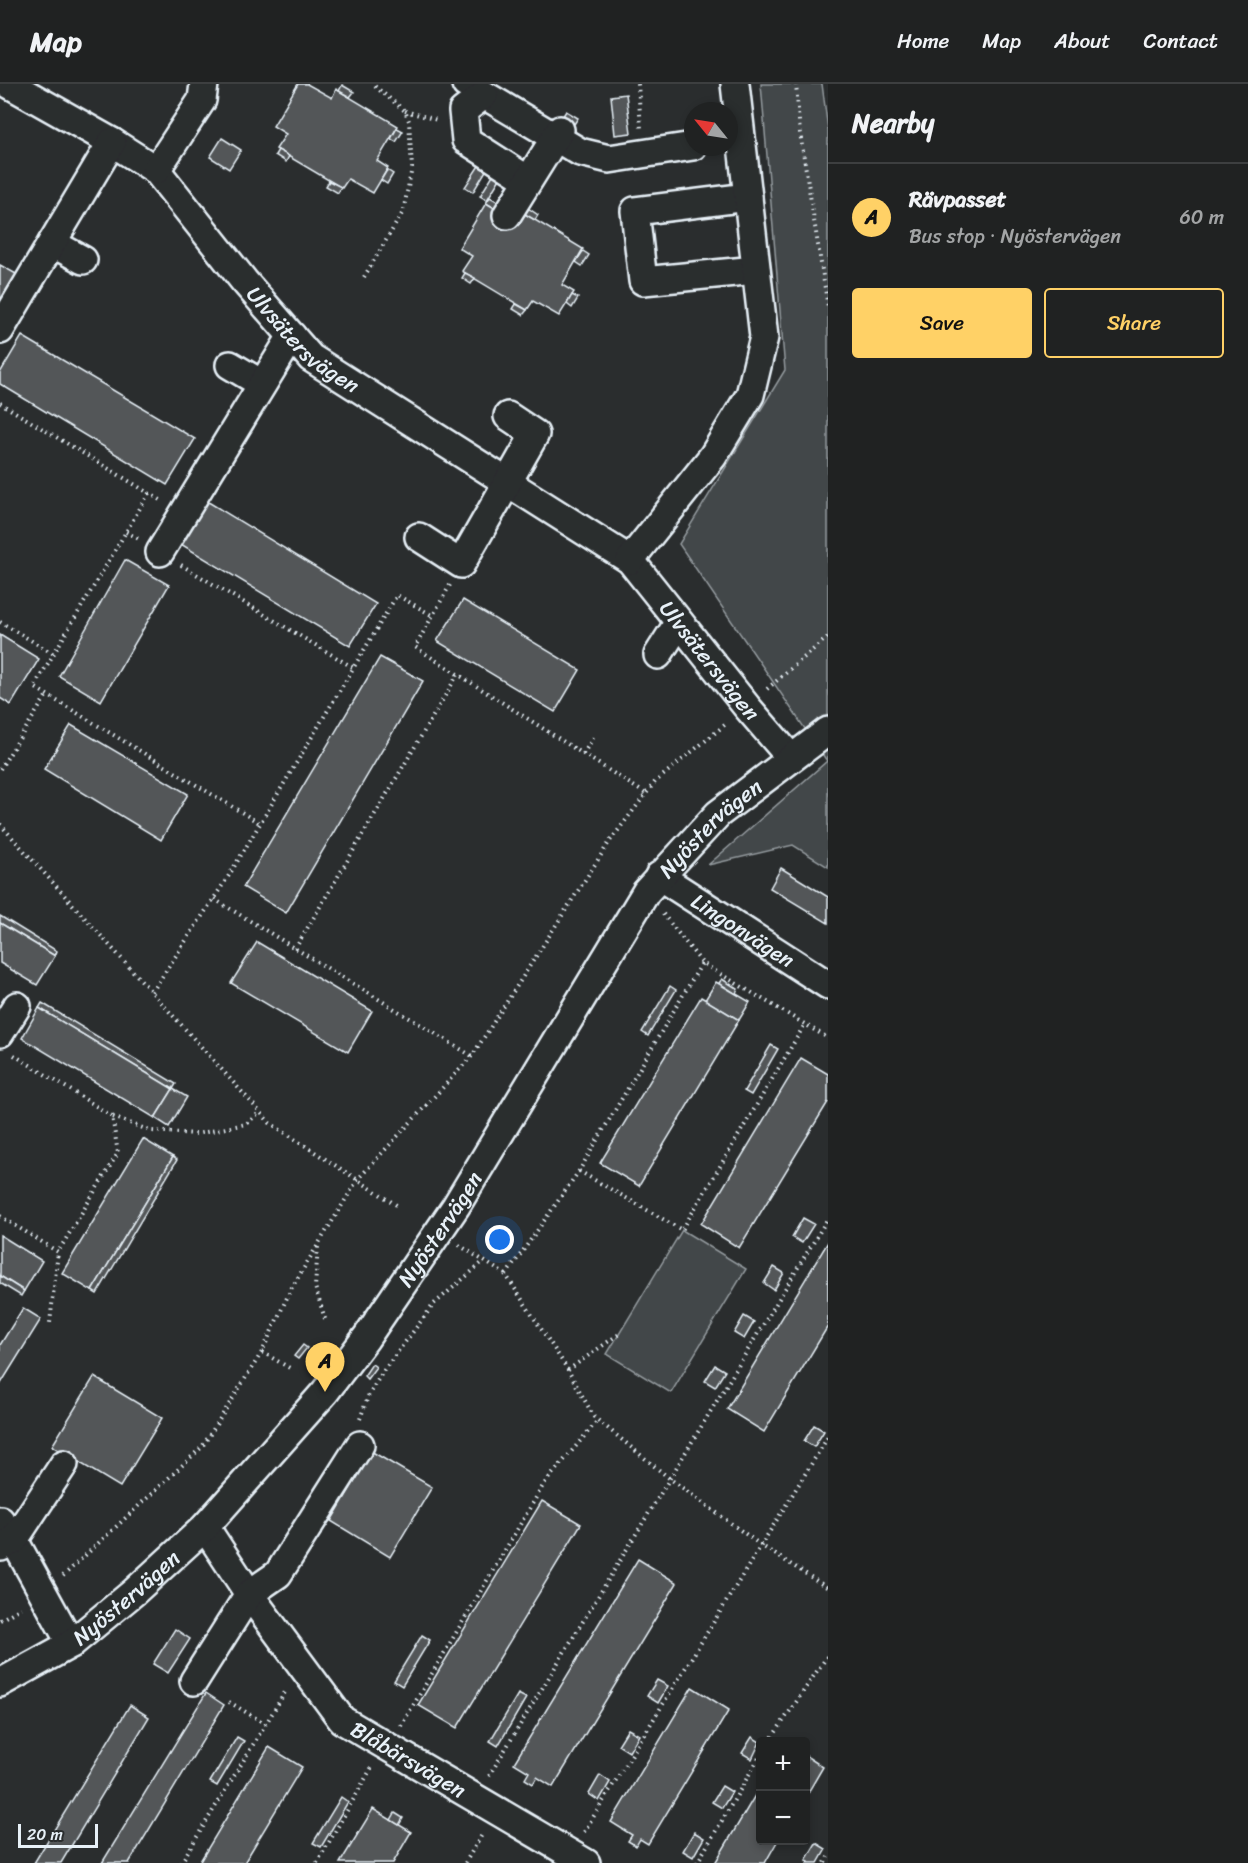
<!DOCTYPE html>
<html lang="en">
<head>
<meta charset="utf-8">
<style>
	:root { --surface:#202222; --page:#282a2a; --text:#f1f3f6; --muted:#a2a4a5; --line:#3d3f40; --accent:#ffd166 }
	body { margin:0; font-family:Sriracha,sans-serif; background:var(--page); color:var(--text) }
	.controls { position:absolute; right:18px; bottom:18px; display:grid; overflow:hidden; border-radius:6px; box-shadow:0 3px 9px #0003 }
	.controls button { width:54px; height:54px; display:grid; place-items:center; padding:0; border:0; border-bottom:2px solid var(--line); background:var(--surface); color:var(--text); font:30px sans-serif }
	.compass { position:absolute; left:684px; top:18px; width:54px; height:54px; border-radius:50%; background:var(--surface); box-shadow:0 3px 9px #0003; rotate:300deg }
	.scale { position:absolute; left:18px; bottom:15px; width:80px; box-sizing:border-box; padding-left:6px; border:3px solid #e8f1f8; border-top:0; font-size:16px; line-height:21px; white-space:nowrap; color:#e8f1f8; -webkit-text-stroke:4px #2a2d2e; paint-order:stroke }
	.you { position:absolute; left:500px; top:1156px; width:21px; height:21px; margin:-15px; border:4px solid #fff; border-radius:50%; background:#1a73e8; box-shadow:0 0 0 9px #1a73e833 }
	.badge { display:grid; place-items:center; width:39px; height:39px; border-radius:50%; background:var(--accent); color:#111; font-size:20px; font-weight:700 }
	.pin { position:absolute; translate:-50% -50px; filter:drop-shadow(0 2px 3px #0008) }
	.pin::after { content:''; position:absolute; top:32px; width:21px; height:18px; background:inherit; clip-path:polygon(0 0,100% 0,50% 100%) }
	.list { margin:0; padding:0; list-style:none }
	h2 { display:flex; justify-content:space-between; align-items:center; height:78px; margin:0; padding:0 24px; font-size:26px }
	h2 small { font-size:20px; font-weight:400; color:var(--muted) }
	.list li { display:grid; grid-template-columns:39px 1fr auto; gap:18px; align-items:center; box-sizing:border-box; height:108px; padding:0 24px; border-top:2px solid var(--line) }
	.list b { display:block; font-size:22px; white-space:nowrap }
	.list p { margin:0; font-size:20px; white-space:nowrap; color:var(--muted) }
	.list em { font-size:20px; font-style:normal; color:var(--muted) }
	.actions { display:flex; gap:12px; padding:18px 24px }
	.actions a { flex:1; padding:14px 0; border:2px solid var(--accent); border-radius:6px; text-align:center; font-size:21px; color:var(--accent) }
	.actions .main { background:var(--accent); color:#111 }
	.map { position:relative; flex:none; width:828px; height:1779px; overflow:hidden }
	header { display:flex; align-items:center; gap:36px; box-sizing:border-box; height:84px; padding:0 30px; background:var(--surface); border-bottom:2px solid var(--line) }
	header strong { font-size:28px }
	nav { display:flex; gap:33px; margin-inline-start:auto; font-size:21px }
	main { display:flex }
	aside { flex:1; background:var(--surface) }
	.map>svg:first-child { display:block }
</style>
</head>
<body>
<header>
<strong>Map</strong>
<nav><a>Home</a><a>Map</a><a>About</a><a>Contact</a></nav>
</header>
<main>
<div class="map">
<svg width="828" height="1779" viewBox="0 0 828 1779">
	<rect width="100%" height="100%" fill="#2a2d2e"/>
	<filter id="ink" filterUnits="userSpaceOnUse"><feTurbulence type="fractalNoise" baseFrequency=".0167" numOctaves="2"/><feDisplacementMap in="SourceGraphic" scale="12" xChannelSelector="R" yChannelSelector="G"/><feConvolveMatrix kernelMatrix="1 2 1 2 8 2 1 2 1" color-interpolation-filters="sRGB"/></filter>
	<g filter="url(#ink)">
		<!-- green -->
		<g fill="#424648" stroke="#959ca0" stroke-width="1.5">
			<path d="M761,0H822L828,46V783L793,761L708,781L827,677L679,460L785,286Z"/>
			<path d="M682,1146L746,1185L671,1309L607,1270Z"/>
		</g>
		<!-- building -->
		<g fill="#535759" stroke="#e8f1f8" stroke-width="1.5">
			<path d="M298,0H307L332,14L336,5L398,42L377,77L388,84L373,109L348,95L342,104L276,65L286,50L273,42Z"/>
			<path d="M342,1L354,8L350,13L339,7Z"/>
			<path d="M626,10L631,49L615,51L611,12Z"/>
			<path d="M566,27L578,34L569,48L557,41Z"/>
			<path d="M397,44L403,47L396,58L391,55Z"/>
			<path d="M222,54L241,66L229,85L210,73Z"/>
			<path d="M278,66L289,72L286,78L275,71Z"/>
			<path d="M480,80L487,85L473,108L465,103Z"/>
			<path d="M387,86L393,90L387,100L381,96Z"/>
			<path d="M494,89L501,93L487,116L480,112Z"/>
			<path d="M329,97L341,103L338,109L326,102Z"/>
			<path d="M490,113L502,120L498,126L486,119Z"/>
			<path d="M486,119L518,138L525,130L583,165L562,201L574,208L559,232L533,217L527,226L462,187L472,172L459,164Z"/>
			<path d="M528,124L538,131L535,136L525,130Z"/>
			<path d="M583,167L589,171L582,182L576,178Z"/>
			<path d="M0,181L18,191L0,223Z"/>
			<path d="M465,189L475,194L471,200L462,194Z"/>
			<path d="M572,211L578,214L572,224L567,220Z"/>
			<path d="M516,220L527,226L523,231L513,225Z"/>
			<path d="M22,252L195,355L167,401L0,300V289Z"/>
			<path d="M205,416L376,520L350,562L179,459Z"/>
			<path d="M125,476L169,501L101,617L59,592Z"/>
			<path d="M463,516L580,586L555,628L437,557Z"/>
			<path d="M0,551L39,575L11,621L0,614Z"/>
			<path d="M380,573L423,597L286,829L243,803Z"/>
			<path d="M71,641L188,710L161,756L44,685Z"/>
			<path d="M781,784L828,813V839L770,804Z"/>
			<path d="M0,832L57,867L55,872L0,839Z"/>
			<path d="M0,839L55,872L37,901L0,879Z"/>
			<path d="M257,858L372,927L348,968L231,899Z"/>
			<path d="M722,895L738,905L736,910L719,899Z"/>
			<path d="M716,898L750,918L739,936L705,916Z"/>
			<path d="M670,902L676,906L648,952L642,948Z"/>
			<path d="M701,913L739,936L639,1102L600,1079Z"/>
			<path d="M42,919L176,1000L173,1005L39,924Z"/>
			<path d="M39,924L173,1005L155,1034L22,954Z"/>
			<path d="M771,961L778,965L751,1011L744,1007Z"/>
			<path d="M801,974L828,990V1018L739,1164L701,1140Z"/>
			<path d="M173,1005L187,1013L169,1043L155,1034Z"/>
			<path d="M143,1055L173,1073L92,1207L62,1189Z"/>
			<path d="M173,1073L177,1076L97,1210L92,1207Z"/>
			<path d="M803,1134L814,1140L802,1159L792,1153Z"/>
			<path d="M0,1151L42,1177L24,1207L0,1192Z"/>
			<path d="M828,1158V1242L764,1348L727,1325Z"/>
			<path d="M774,1183L784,1189L774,1206L764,1199Z"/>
			<path d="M0,1192L24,1207L21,1212L0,1199Z"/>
			<path d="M23,1224L41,1235L0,1301V1261Z"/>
			<path d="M744,1232L754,1238L744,1255L734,1249Z"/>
			<path d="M303,1261L307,1264L298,1275L294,1272Z"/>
			<path d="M372,1280L376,1283L367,1295L364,1292Z"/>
			<path d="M715,1281L725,1287L715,1303L705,1297Z"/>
			<path d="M94,1293L162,1334L120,1403L52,1362Z"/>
			<path d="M814,1341L824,1347L814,1363L804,1357Z"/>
			<path d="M364,1363L432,1403L390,1473L331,1437L362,1385L354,1380Z"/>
			<path d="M542,1417L581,1440L457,1644L418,1621Z"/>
			<path d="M638,1475L677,1499L553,1703L537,1693L533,1700L525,1695L529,1688L514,1679Z"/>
			<path d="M175,1545L190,1555L168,1589L153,1580Z"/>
			<path d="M422,1551L430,1556L402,1602L394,1597Z"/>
			<path d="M657,1596L668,1602L658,1619L647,1612Z"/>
			<path d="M692,1603L729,1626L648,1760L640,1755L636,1762L628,1757L632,1751L611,1738Z"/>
			<path d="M206,1609L224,1621L129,1779H102Z"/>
			<path d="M518,1610L526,1614L498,1662L490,1657Z"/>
			<path d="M130,1621L149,1633L61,1779H34Z"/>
			<path d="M628,1645L639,1651L629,1668L618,1661Z"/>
			<path d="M237,1653L244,1657L217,1702L210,1698Z"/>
			<path d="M752,1653L760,1658L752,1675L742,1669Z"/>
			<path d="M269,1663L302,1683L244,1779H199Z"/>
			<path d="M806,1672L823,1683L806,1712Z"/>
			<path d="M600,1691L610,1698L599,1717L589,1710Z"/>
			<path d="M722,1702L732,1708L722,1724L712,1718Z"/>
			<path d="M760,1703V1756H778L765,1779H715Z"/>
			<path d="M341,1713L348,1718L321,1763L313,1759Z"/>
			<path d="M373,1725L411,1748L393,1779H340Z"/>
			<path d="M395,1729L403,1734L399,1741L391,1736Z"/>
			<path d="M694,1748L704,1754L693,1773L683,1767Z"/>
			<path d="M816,1759L826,1765L818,1779H808L809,1777L806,1776Z"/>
		</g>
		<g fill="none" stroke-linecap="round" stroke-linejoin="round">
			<!-- minor casing -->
			<g stroke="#e8f1f8" stroke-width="32">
				<g id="minor">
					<path id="s1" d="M9,0L112,58L156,86L244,197L311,274L630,476L747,623L791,674"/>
					<path d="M466,0L580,68L609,75L693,62"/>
					<path d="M484,11L463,27L466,56L528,96"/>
					<path d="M156,86L202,16L204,0"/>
					<path d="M748,113L635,127L643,197L756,186"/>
					<path d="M507,131L560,46"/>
					<path d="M52,159L83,176"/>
					<path d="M0,246L112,58"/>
					<path d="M230,281L262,300"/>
					<path d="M419,453L461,480L535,350L508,332"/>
					<path d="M160,468L292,252"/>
					<path d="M630,476L713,372L750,311L764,253L735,0"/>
					<path d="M658,571L679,538"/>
					<path id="s2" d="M659,792L828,901"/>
					<path d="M0,949L17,922"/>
					<path d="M0,1436L14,1456L71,1560"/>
					<path id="s3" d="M205,1443L249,1510L342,1636L586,1779"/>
					<path d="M1,1463L14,1456L64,1380"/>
					<path d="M194,1597L249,1510L278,1490L360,1361"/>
					<path id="s4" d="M0,1599L71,1560L134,1508L205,1443L325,1308L366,1254L456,1122L646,808L718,730L828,647"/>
				</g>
			</g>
			<!-- path -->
			<g stroke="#e8f1f8" stroke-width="4" stroke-dasharray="1.5 4.5" stroke-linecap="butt">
				<path d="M638,0L641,45"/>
				<path d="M796,0L800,49L828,223"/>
				<path d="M405,27L437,36"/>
				<path d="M364,193L403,128L412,84L409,37L405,27L372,0"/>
				<path d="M0,319L162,417"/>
				<path d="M149,409L34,603L261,740"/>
				<path d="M126,448L139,455"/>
				<path d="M181,481L354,584"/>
				<path d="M450,501L415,563L646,710"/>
				<path d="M0,538L54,570"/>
				<path d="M767,605L828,553"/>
				<path d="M583,670L594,653"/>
				<path d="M0,685L47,611"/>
				<path d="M0,740L270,1039L398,1122"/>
				<path d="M214,815L472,972"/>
				<path d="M663,830L702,879L828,954"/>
				<path d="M295,865L458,590"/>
				<path d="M152,908L228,793L397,511L433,532"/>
				<path d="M14,971L112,1032L118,1069L58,1168"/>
				<path d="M113,1033L151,1047L196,1050L246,1040L260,1028"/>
				<path d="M579,1087L682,1146L805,940"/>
				<path d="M0,1132L58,1168L50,1239"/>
				<path d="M459,1161L506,1191L568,1286L594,1333L669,1394L762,1462L828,1504"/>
				<path d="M318,1163L315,1203L326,1238"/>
				<path d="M506,1191L579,1087L702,879"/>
				<path d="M262,1268L293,1286"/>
				<path d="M568,1286L619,1250"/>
				<path d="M360,1335L369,1310L384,1286L434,1220L484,1177"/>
				<path d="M63,1492L202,1363L262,1268L291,1205L358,1095L472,972L610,757L655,698L727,639"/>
				<path d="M0,1536L21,1524"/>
				<path d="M229,1618L266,1640"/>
				<path d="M401,1642L544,1400L598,1336"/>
				<path d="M769,1658L828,1571"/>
				<path d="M489,1692L828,1134"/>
				<path d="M584,1748L828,1353"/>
				<path d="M181,1779L287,1605"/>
				<path d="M317,1779L372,1683"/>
				<path d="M465,1779L483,1749"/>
				<path d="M697,1779L760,1672"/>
				<path d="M825,1779L828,1773"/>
			</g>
			<!-- minor -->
			<use href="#minor" stroke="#2a2d2e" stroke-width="27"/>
		</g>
	</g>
	<g text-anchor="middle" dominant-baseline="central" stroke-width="6" stroke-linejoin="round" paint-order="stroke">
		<!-- street labels -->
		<g font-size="22" fill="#e8f1f8" stroke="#2a2d2e">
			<text stroke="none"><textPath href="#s1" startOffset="396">Ulvsätersvägen</textPath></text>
			<text stroke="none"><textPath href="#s1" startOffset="920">Ulvsätersvägen</textPath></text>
			<text stroke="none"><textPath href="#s4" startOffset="1125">Nyöstervägen</textPath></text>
			<text stroke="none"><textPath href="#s2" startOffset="100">Lingonvägen</textPath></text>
			<text stroke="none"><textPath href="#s4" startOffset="639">Nyöstervägen</textPath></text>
			<text stroke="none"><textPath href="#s4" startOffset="153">Nyöstervägen</textPath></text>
			<text stroke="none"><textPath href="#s3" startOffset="314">Blåbärsvägen</textPath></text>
		</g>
	</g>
</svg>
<div class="controls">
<button>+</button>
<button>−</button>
</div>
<svg class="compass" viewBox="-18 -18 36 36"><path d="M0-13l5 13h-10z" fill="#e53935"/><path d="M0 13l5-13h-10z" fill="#a2a4a5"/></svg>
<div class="scale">20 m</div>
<div class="you"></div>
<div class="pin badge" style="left:325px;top:1308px">A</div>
</div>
<aside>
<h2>Nearby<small></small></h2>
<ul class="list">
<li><span class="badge">A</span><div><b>Rävpasset</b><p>Bus stop · Nyöstervägen</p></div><em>60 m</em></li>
</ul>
<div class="actions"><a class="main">Save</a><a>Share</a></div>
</aside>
</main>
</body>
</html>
